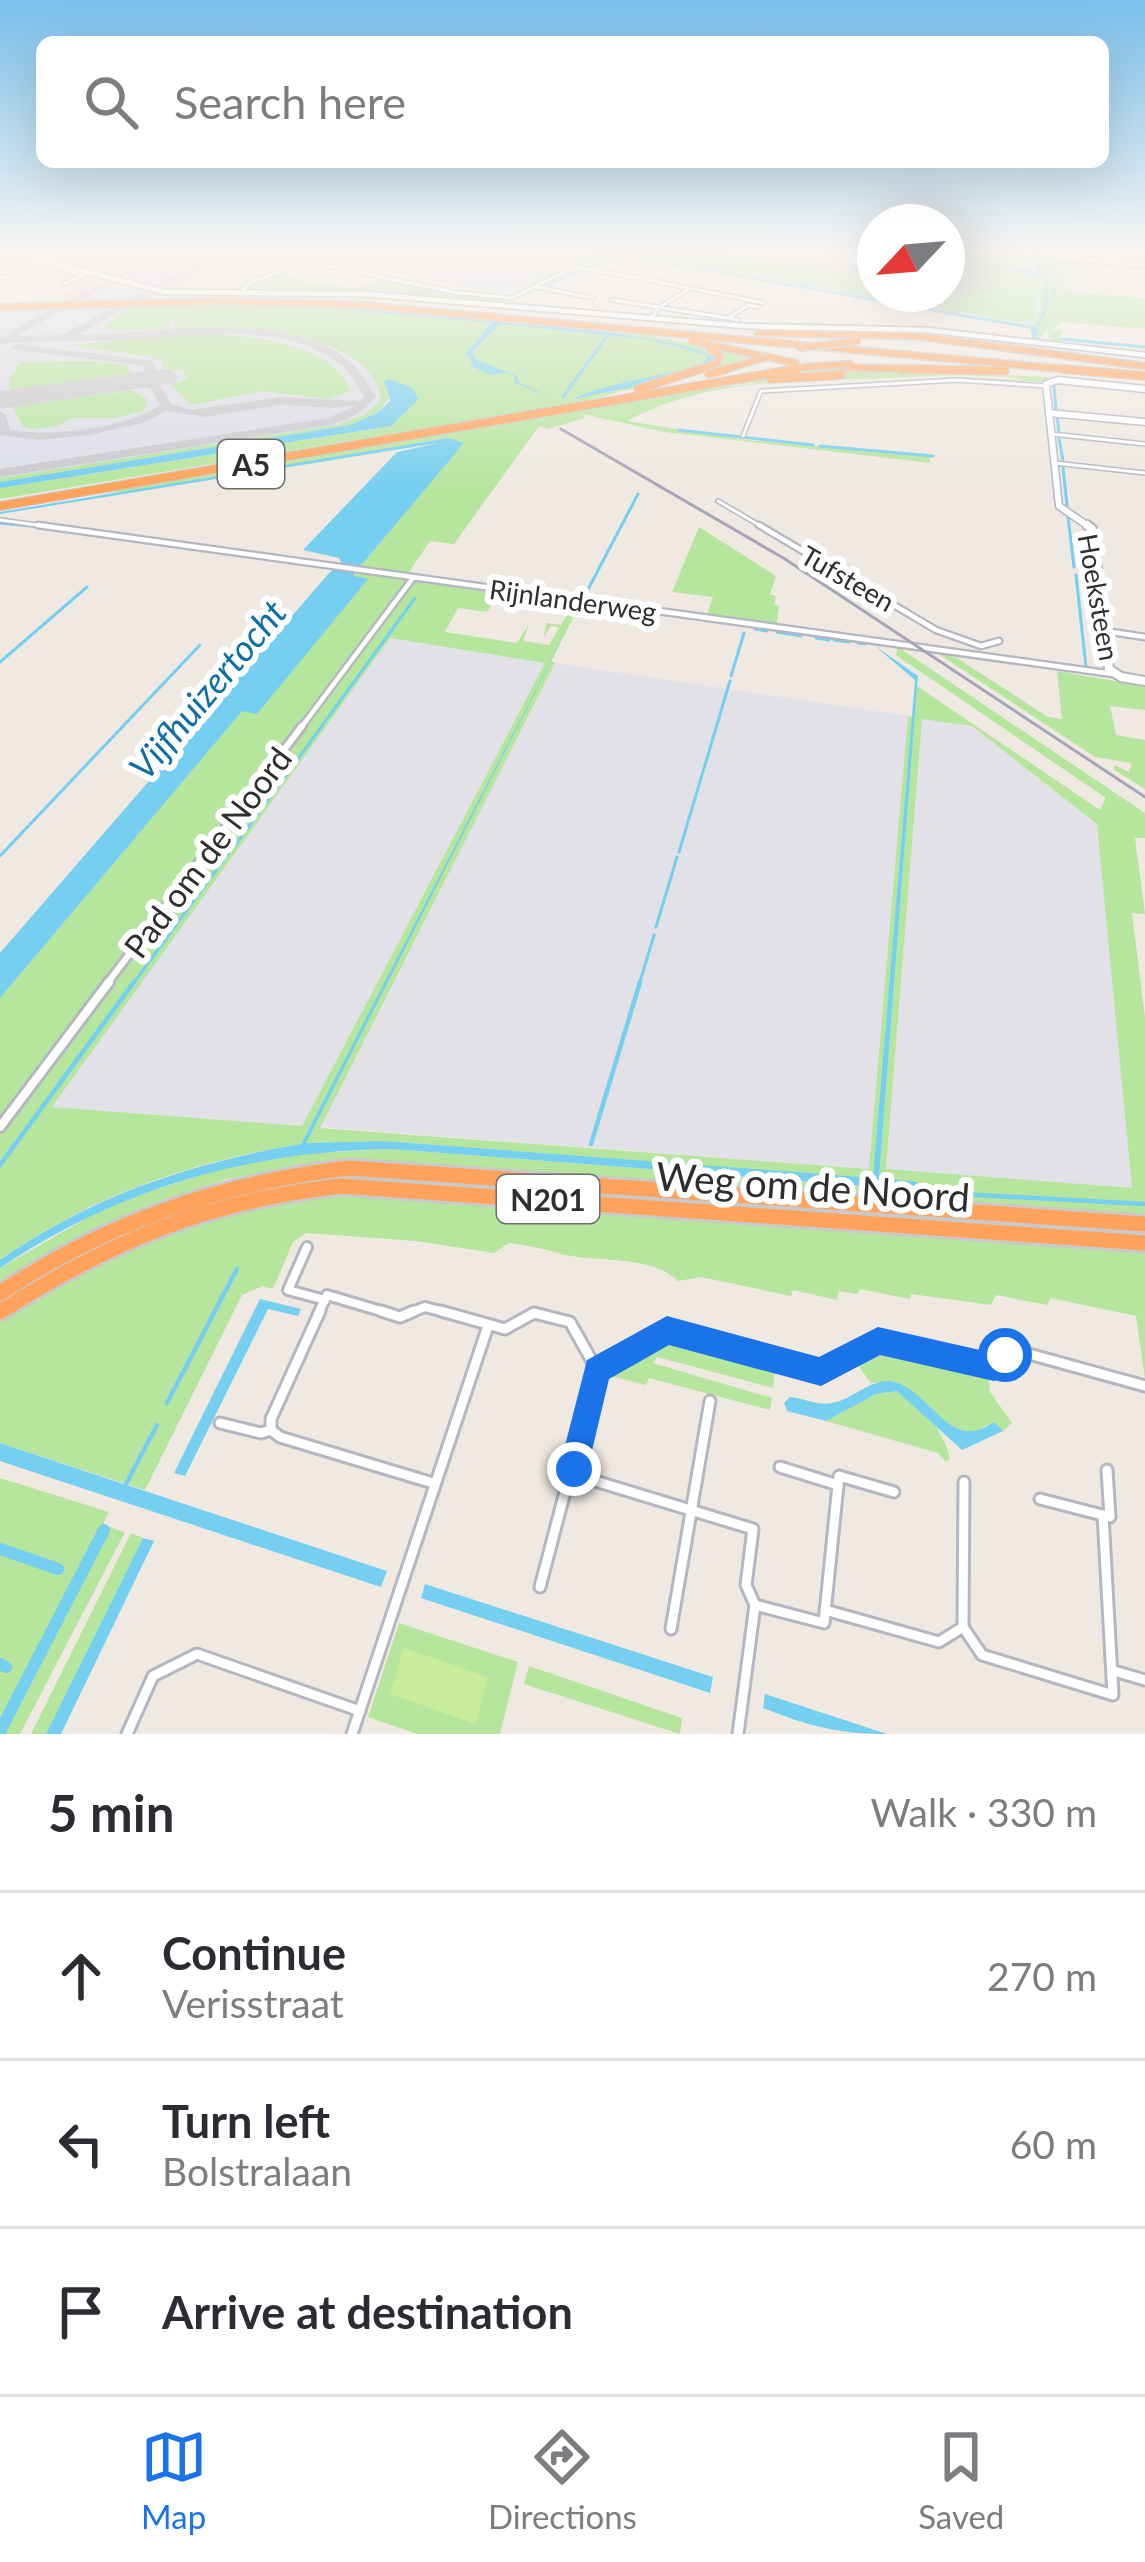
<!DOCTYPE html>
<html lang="en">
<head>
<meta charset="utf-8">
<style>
	:root { --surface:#fff; --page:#f2f2f3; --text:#2b2b33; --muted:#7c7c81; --line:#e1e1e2; --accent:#1a73e8 }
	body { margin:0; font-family:Lato,sans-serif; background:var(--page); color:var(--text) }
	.compass { position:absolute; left:857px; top:204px; width:108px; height:108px; border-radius:50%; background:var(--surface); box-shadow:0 12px 48px #0002; rotate:244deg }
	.stop { position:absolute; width:36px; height:36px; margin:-27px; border:9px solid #1a73e8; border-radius:50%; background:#fff }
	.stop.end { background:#1a73e8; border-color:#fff; box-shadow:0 3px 12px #0008 }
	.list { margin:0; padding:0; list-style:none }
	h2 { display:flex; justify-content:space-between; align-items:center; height:156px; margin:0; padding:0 48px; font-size:51px }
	h2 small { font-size:39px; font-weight:400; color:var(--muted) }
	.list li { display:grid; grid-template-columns:78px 1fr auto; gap:36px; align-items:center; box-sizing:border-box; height:168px; padding:0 48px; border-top:3px solid var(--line) }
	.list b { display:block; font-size:45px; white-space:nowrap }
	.list p { margin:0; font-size:39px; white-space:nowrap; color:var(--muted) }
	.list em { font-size:39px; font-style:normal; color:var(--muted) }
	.icon { flex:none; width:66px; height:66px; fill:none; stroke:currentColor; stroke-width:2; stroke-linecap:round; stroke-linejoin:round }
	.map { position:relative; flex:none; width:1145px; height:1734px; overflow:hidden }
	.search { position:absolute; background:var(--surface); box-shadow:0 12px 48px #0002; left:36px; right:36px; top:36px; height:132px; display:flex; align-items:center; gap:30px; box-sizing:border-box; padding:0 42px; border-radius:18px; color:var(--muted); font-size:45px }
	.sheet { height:660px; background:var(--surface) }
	nav { display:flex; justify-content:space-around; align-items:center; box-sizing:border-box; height:168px; border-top:3px solid var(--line); background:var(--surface); font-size:33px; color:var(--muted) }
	nav a { display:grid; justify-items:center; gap:6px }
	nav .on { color:var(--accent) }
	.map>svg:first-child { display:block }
</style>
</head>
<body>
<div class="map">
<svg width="1145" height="1734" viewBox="0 0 1145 1734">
	<rect width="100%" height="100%" fill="#efe9e1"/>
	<!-- industrial -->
	<g fill="#e3e1e8">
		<path d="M390,638L546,661L302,1126L51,1107Z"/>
		<path d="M555,663L908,716L870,1169L319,1127Z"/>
		<path d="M922,718L972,726L1097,824L1133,1189L886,1170Z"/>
	</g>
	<!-- airport -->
	<g fill="#dcdee8">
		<path d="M101,248H237L259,253L212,275H198L139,307L236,303L498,323L472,363L433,376L448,382L404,429L0,494V310L48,308L67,298L59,297L97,277L109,276L81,265L91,259L80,254Z"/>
		<path d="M265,248H875V294H947V258L1045,277L1040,328L616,254L591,266L569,264L504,294Z"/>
	</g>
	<!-- green -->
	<g fill="#b6e59e" fill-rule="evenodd">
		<path d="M585,248H602L604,254L612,250L608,248H693L875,279V294L958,293L969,284L947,279V248H1031V268L1025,269L1041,275L1038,248L1049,256L1044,248L1141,253L1140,248H1145V254L1058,248L1060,256L1145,262L1141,267L1145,270L1062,265L1066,292L1145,298V329L1062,322L1051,329L1061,331V345L1049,344L1048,328L1038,341C1036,319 1056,302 1045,277V304L1037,327H1032L1041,308L1039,285L1034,320L1018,322L615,253L514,291L595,252Z"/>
		<path d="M275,274L325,286L361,287L382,278L506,299L500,304L357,293L277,294L417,299L725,327L389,300L161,292H245L248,285Z"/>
		<path d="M245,304C414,309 592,317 755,357L577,403L0,499V488L381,428L418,397L411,387L391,379L384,382L391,394L379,412L350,425L0,482V478L336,425L366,414L381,400C374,329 225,324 173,328L179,318H171L169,328L117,331L103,327L127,309L139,306Z"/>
		<path d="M200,334C240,333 341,344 349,392L327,399L261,391L191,405L169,383L188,380L183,369L166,371L161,361L151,357L70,345Z"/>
		<path d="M90,361L125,365L132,373L10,390L9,379L20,362Z"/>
		<path d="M818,368L1049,377L1043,382L956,378L761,389L954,377L1026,380C981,372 934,376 888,378C800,381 706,378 627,421L747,440L930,456V463L665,432L582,414L585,418L547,429L539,426L454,544L430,541L407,575L355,567L363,563L463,443L447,438L131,492L91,493L693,390L806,378L677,390Z"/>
		<path d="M132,390L148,400L144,411L116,418H72L57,426L33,429L23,427L13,407Z"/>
		<path d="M699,527L776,576L770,594L776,596L774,604L779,607L776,627L706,617L713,597L672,592Z"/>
		<path d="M351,570L500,591L487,612L458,608L445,632L517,643L529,624L523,641L549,645L559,628L551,625L543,639L547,623L561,625L573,605L578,608L551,661L555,663L320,1128L869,1169L908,716L913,717L874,1179L383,1141L305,1143L442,874L301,1144C191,1162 92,1195 0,1260V998L353,576ZM390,638L545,663L302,1126L52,1107Z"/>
		<path d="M898,647L1145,813V838H1135L1145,914L1132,913L1145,1017V1219L788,1195L717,1184L304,1167L227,1179L150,1204L58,1249L0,1287V1268L110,1205L227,1166L287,1154L391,1149L917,1190L916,1182L879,1179L917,686L1100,810L1106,798L896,655ZM922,719L972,726L1097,824L1132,1188L886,1169Z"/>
		<path d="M937,653L957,658L1048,717L1062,719L1057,671L1145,686V710L1110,706L1116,735L1145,740V789L1113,769L1115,765L1129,772L1132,763L1095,757Z"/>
		<path d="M367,1192L1145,1250V1379L1136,1316L1051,1298L1047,1305L996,1295L991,1305L911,1294L910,1299L860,1289L857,1294L839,1291L837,1300L793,1290L791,1296L701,1277L678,1281C651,1255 599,1262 566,1255C547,1250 529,1245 509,1243L494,1253L416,1241L306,1233L293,1242L273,1289L263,1286L242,1295L145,1490L0,1443V1320C81,1264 168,1223 264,1199C296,1191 334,1194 367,1192Z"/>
		<path d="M664,1340L775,1368L773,1388L657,1357L653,1363L772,1398L770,1410L649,1378L646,1385L610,1376Z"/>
		<path d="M878,1350L988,1373L990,1392L1012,1423L1003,1431L994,1422L971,1434C933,1427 917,1377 871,1383L857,1364Z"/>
		<path d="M897,1391C921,1404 945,1432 950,1459L946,1462L938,1453L826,1421L876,1394Z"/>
		<path d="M0,1478L109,1512L103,1525L125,1532L20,1734H0V1726L104,1538L101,1528L0,1718Z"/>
		<path d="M131,1533L143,1538L46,1734H31Z"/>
		<path d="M399,1623L518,1662L500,1734H417L368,1717Z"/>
		<path d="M529,1666L682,1718L680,1734L524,1684Z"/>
	</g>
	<!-- pitch -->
	<path fill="#c9ec9a" d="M404,1648L488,1677L476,1724L390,1694Z"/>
	<!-- water -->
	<g fill="#75cff0">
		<path d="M1034,248H1038L1041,275L1048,277V307L1037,331L1038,341L1032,340L1031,329L619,256L517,299L614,253L1037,327L1045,304L1044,277L947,258L1035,270Z"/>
		<path d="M303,306C360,310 693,329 716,359L713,362L648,384L573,399C606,382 661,378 703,363L708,355L650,340L500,324L472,352L477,360L517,376L518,382L557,399L515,383L514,376L504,372L493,375L470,366L473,364L466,353L492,323Z"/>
		<path d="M389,379L411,387L419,399L391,426L0,488V482L350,425L379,412L391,400L384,382Z"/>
		<path d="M448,438L464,443L363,563L353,570L354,576L368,579L257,714L242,711L0,998V953L330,572L342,564L339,558L303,550L397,452L438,443L0,514V512Z"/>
		<path d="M578,608L306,1143L383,1141L873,1178L915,680L875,646L918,676L879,1178L917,1182V1190L391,1149C249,1151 119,1188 0,1268V1260C93,1195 191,1163 301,1144Z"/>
		<path d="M260,1299L301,1309L298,1316L268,1309L185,1476L174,1473Z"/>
		<path d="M890,1381C933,1389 947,1455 994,1422L1003,1431L962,1450L897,1391L876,1394L826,1421L787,1411L784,1403L790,1397C804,1398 817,1406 832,1403C854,1399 866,1381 890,1381Z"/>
		<path d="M0,1443L387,1571L381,1587L0,1461Z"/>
		<path d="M143,1538L154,1541L61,1734H46Z"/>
		<path d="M425,1584L713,1677L710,1693L421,1598Z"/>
		<path d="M765,1694L887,1734C837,1734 809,1726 763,1708Z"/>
	</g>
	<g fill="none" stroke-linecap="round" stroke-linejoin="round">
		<!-- stream-far1 -->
		<g stroke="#75cff0" stroke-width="3">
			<path d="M1053,277L1054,294"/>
			<path d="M1054,386L1056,411"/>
			<path d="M563,397L607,336"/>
			<path d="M1057,417L1059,432"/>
			<path d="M679,430L813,445"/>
			<path d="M1059,438L1063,461"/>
			<path d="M820,446L933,456"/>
			<path d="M1063,468L1067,505"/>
			<path d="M1068,517L1074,567"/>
			<path d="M0,523L40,527"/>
			<path d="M1076,575L1086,667"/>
			<path d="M469,582L491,586"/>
			<path d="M583,599L638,494"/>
			<path d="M755,629L767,631"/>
			<path d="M777,632L801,636"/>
			<path d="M816,638L829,640"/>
			<path d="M834,640L849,642"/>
			<path d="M858,643L865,644"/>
			<path d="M0,662L87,587"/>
			<path d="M731,676L744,633"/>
			<path d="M233,848L415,598"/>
			<path d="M679,852L730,681"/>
			<path d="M0,856L200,645"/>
			<path d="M656,927L677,857"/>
			<path d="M132,985L228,854"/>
			<path d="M639,985L654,935"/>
		</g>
		<!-- stream -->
		<g stroke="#75cff0" stroke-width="4.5">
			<path d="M591,1144L640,982"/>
			<path d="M0,1165L134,982"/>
			<path d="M917,1186L977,1195L1145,1204"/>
			<path d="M167,1403L237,1269"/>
			<path d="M126,1484L157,1425"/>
		</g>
		<!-- canal-far1 -->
		<path stroke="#75cff0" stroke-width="3" d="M1062,339L1145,347"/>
		<!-- canal -->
		<g stroke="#75cff0" stroke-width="12">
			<path d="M0,1549L58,1569"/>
			<path d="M0,1664L6,1667"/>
			<path d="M0,1731L104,1530"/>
		</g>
		<!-- taxiway -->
		<path fill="#c9c8cc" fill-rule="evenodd" d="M169,248H179L16,336L61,335L207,258L209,255L203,248H212L218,255L213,262L77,335C158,334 289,305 354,365C362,374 369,386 376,396C363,413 351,418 331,425L0,477V469L328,418L357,405L335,408L279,405L206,417L167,411L142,423L89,435L39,440L0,435V411L6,415L10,430C50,437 126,429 160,405L151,389L120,383L144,371V366L11,349L15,344L154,361L156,373L141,381L159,384L171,404L192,410L279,397L360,401L364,396C359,388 354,379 348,372C298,318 188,336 122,340C81,342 41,340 0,344V338L7,337V333Z"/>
		<!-- runway -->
		<g fill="#c9c8cc" fill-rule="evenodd">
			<path d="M714,248H763L875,266V280L725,254Z"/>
			<path d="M947,278L969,283L972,288L961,295L947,292Z"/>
			<path d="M164,369L174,371L178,377L174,383L0,409V391Z"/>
		</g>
		<!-- street-far4 casing -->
		<g stroke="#b4b7c1" stroke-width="6">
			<g id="street-far4">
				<path d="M86,261L74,254L90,248"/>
				<path d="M38,264L84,275L64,284"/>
				<path d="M275,269L280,262L294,259L453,292L512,298"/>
				<path d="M0,273L54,259"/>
				<path d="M649,280L764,303"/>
				<path d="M537,287L593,298"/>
				<path d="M241,292L250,283L302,263"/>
				<path d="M511,298L575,267L637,278"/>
				<path d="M612,300L728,318"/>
				<path d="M651,319L658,308L688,290"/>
				<path d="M738,320L728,318L749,305L758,307"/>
				<path d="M1052,434L1145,444"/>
				<path d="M743,436L761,391L957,380L1046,386"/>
				<path d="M1055,463L1145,473"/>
				<path d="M718,501L764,528"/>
				<path d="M0,520L59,528"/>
			</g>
		</g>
		<!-- street-far3 casing -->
		<g stroke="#b4b7c1" stroke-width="9">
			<g id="street-far3">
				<path d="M38,525L1113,674"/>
				<path d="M759,525L936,630L981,646L999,641"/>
				<path d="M1105,631L1145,637"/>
				<path d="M300,729L413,578"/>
			</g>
		</g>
		<!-- street-far2 casing -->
		<g stroke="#b4b7c1" stroke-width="12">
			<path id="street-far2" d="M106,985L302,726"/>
		</g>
		<!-- street-far1 casing -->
		<g stroke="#b4b7c1" stroke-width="14">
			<g id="street-far1">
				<path d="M0,1127L109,982"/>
				<path d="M307,1247L288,1290L325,1300"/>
				<path d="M318,1314L327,1295L391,1314"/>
				<path d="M407,1314L425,1307L452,1314"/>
				<path d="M532,1314H539"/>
			</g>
		</g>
		<!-- street casing -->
		<g stroke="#b4b7c1" stroke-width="15">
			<g id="street">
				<path d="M320,1311L271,1419V1430L280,1437L433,1483"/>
				<path d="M381,1311L400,1317L414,1311"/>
				<path d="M441,1311L505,1329L534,1313L570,1322L597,1370L667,1330L821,1372L878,1341L994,1367L1018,1351L1145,1386"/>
				<path d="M220,1423L261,1433L271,1430"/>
				<path d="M780,1467L838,1485L839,1476L894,1492"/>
				<path d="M572,1474L753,1529L746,1585L755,1605"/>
				<path d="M1040,1499L1110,1517L1107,1470"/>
				<path d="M540,1587L597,1370"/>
				<path d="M755,1605L824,1623L838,1485"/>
				<path d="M825,1610L939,1642L963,1627L982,1655L1113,1695L1103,1515"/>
				<path d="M963,1627L964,1482"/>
				<path d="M671,1629L710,1401"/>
				<path d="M1114,1671L1145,1680"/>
				<path d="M127,1734L153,1676L197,1654L360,1711"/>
				<path d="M352,1734L488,1326"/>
				<path d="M738,1734L755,1605"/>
			</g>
		</g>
		<!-- secondary-far2 casing -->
		<g stroke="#b4b7c1" stroke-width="8">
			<g id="secondary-far2">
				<path d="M1043,248L1058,257L1145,265"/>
				<path d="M0,249L165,292L365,294L745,326L926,330L1145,355"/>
			</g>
		</g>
		<!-- secondary-far1 casing -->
		<g stroke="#b4b7c1" stroke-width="9">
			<g id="secondary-far1">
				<path d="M1049,413L1145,422"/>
				<path d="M1091,528L1059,506L1046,384L1058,380L1145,389"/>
			</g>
		</g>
		<!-- secondary casing -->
		<g stroke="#b4b7c1" stroke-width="12">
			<path id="secondary" d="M1087,525L1092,529L1109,669L1121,677L1145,681"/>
		</g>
		<!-- highway-far2 casing -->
		<g stroke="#c9c9c9" stroke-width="9">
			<g id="highway-far2">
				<path d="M0,307L225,301L360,305L1097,372"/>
				<path d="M758,333L915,336L1145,366"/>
				<path d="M692,341L796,363"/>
				<path d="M828,367L1005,371"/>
				<path d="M691,372L717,363L720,356L709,348"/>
				<path d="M717,372L760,359"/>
				<path d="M779,372L806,367"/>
			</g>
		</g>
		<!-- highway-far1 casing -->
		<g stroke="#c9c9c9" stroke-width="10">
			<g id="highway-far1">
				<path d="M902,369L1005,371"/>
				<path d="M1064,369L1145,376"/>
				<path d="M709,374L727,369"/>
				<path d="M771,379L841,375"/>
				<path d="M638,389L700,369"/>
				<path d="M0,506L796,369"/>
			</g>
		</g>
		<!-- highway casing -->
		<g stroke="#c9c9c9" stroke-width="21">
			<g id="highway">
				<path d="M0,1293C108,1222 220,1183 349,1168L1145,1224"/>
				<path d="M0,1312C112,1240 208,1201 341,1186L1145,1243"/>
			</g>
		</g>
		<!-- street-far4 -->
		<use href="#street-far4" stroke="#fff" stroke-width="3"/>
		<!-- street-far3 -->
		<use href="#street-far3" stroke="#fff" stroke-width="4.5"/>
		<!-- street-far2 -->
		<use href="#street-far2" stroke="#fff" stroke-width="6"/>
		<!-- street-far1 -->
		<use href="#street-far1" stroke="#fff" stroke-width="8"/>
		<!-- street -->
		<use href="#street" stroke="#fff" stroke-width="9"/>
		<!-- secondary-far2 -->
		<use href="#secondary-far2" stroke="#fff" stroke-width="4.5"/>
		<!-- secondary-far1 -->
		<use href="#secondary-far1" stroke="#fff" stroke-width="6"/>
		<!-- secondary -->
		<use href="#secondary" stroke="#fff" stroke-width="8"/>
		<!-- highway-far2 -->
		<use href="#highway-far2" stroke="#ffa35c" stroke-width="6"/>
		<!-- highway-far1 -->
		<use href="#highway-far1" stroke="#ffa35c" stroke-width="8"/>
		<!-- highway -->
		<use href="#highway" stroke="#ffa35c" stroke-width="15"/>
		<!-- rail -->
		<path stroke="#a3a6b8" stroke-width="3" d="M561,429L785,559L1145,797"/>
		<!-- highway-bridge casing -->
		<g stroke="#c9c9c9" stroke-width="9" stroke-linecap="butt">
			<g id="highway-bridge">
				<path d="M799,348L858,341"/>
				<path d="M760,359L770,356"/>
				<path d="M806,367L851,364"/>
			</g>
		</g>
		<!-- highway-bridge -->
		<use href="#highway-bridge" stroke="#ffa35c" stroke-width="6"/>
	</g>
	<!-- sky -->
	<linearGradient id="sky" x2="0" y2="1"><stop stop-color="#7abfeb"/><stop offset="0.51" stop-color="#f8f5f2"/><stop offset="1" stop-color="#f8f5f2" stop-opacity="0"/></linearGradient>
	<rect width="1145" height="491" fill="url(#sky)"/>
	<!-- route -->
	<path fill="#1a73e8" d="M667,1316L819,1357L878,1327L989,1352L1005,1341L1015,1345L1019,1355L1004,1377L994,1381L880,1355L821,1386L669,1345L609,1379L585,1480L574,1484L563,1480L559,1469L587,1360Z"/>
	<g text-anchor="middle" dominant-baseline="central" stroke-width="12" stroke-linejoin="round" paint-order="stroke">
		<!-- far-street labels -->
		<g font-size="27" fill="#2e2e2e" stroke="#fff">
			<text transform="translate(848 578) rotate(30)">Tufsteen</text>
			<text transform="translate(1099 597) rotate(80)">Hoeksteen</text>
			<text transform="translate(573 600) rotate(8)">Rijnlanderweg</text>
		</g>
		<!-- shield labels -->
		<g fill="#fff" stroke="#6d6d6d" stroke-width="3">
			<rect x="218" y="440" width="66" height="48" rx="9"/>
			<rect x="497" y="1175" width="102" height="48" rx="9"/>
		</g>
		<g font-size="30" font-weight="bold" fill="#2e2e2e">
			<text x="251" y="464">A5</text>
			<text x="548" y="1199">N201</text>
		</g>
		<!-- street labels -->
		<g font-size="33" fill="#2e2e2e" stroke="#fff">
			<text transform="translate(207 852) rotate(-53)">Pad om de Noord</text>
		</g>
		<!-- water labels -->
		<g font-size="36" font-style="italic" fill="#0d6fa3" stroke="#fff">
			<text transform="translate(207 689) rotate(-50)">Vijfhuizertocht</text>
		</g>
		<!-- near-street labels -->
		<g font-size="39" fill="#2e2e2e" stroke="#fff">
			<text transform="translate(813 1186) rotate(4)">Weg om de Noord</text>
		</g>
	</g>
</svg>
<svg class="compass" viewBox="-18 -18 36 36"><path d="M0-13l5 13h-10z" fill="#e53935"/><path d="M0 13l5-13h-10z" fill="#7c7c81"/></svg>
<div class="stop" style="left:1005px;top:1355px"></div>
<div class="stop end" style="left:574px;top:1469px"></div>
<div class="search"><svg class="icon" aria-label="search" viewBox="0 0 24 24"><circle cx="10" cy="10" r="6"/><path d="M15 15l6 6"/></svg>Search here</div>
</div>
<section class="sheet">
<h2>5 min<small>Walk · 330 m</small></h2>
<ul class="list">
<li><svg class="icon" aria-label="ahead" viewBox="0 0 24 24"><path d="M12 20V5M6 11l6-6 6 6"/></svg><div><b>Continue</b><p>Verisstraat</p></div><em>270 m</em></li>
<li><svg class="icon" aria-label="left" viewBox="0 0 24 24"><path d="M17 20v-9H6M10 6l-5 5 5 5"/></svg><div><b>Turn left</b><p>Bolstralaan</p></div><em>60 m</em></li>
<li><svg class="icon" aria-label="arrive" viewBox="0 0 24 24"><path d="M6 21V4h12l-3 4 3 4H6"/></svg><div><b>Arrive at destination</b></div></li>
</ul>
</section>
<nav>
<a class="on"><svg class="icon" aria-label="map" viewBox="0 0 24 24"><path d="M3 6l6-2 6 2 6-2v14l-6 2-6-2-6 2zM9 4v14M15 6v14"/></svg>Map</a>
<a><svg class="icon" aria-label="directions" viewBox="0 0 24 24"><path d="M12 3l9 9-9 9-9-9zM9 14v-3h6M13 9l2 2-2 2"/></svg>Directions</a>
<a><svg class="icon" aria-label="saved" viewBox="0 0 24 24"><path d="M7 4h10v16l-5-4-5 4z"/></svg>Saved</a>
</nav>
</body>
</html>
